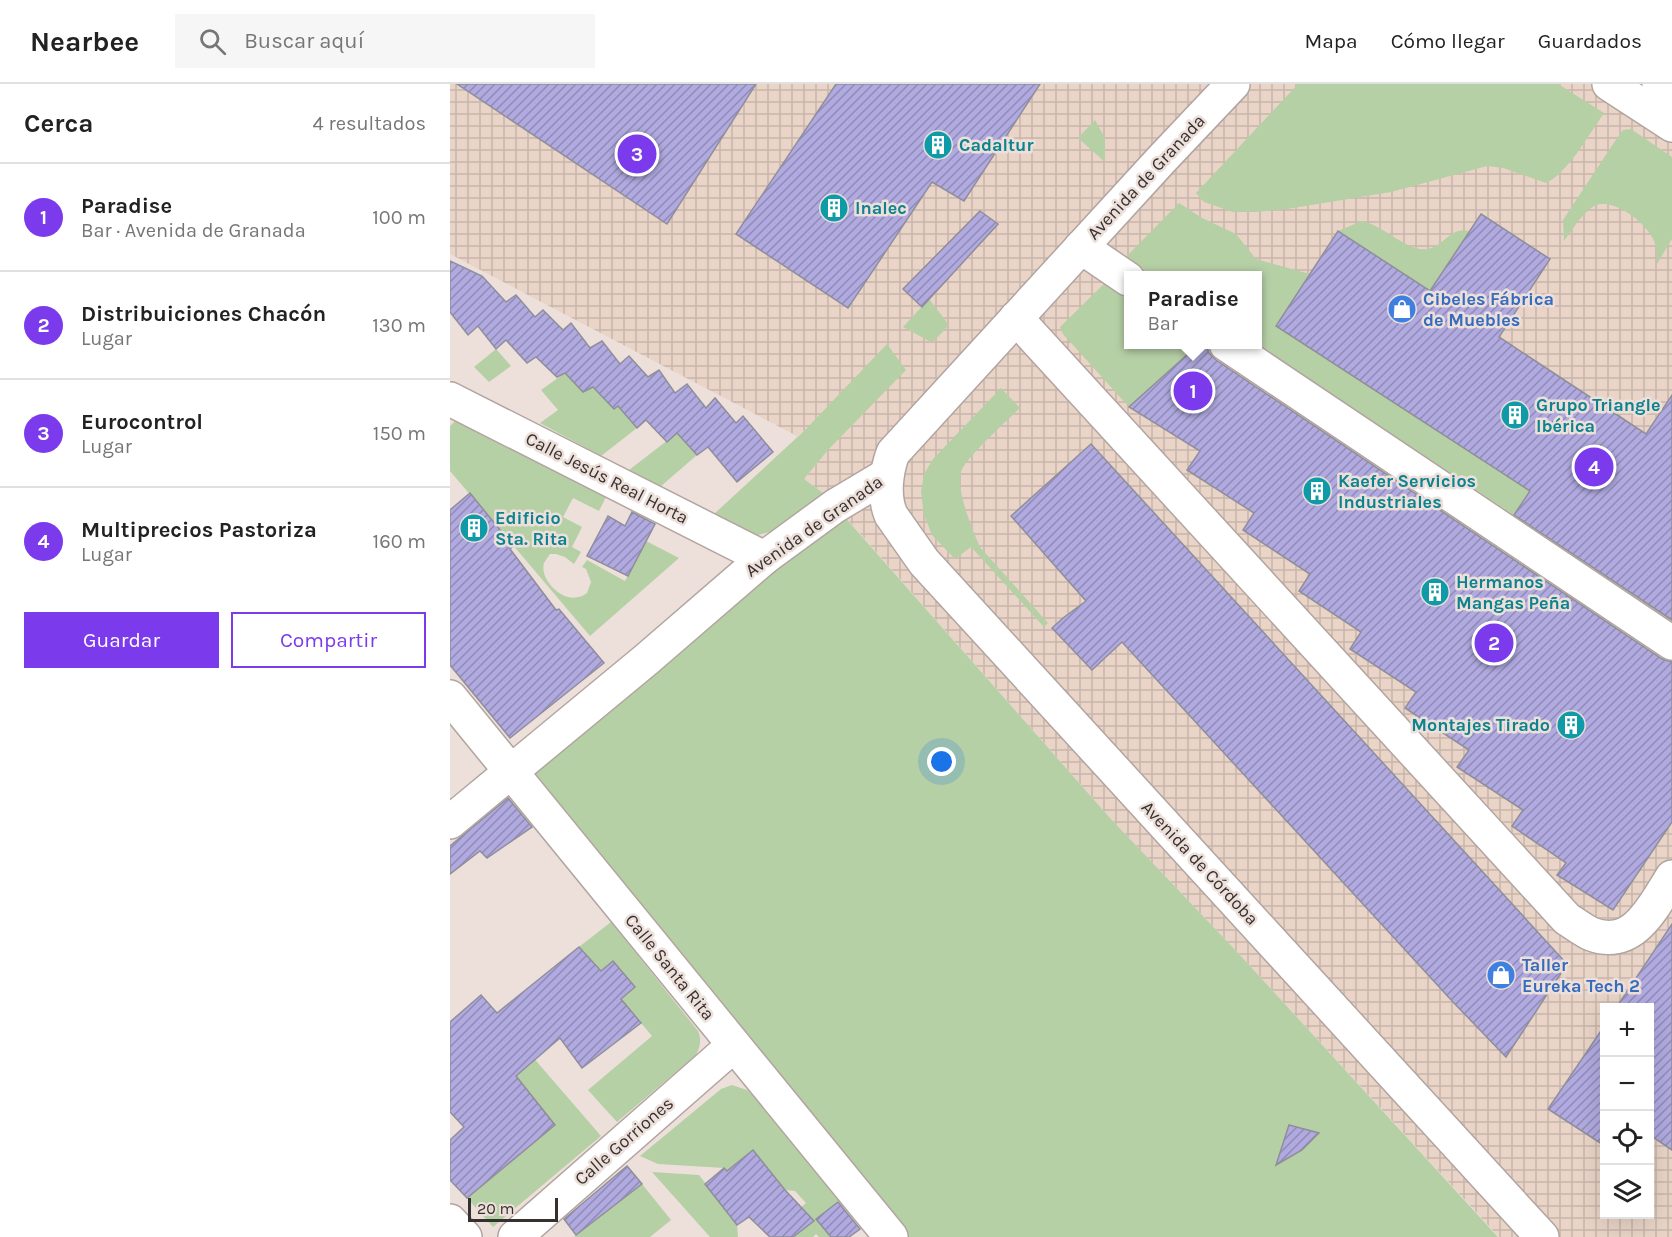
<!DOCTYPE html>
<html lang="es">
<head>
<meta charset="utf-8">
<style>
	:root { --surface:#fff; --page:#f6f6f6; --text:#222; --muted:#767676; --line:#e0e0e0; --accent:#7c3aed }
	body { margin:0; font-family:Karla,sans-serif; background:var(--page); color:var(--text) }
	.controls { position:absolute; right:18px; bottom:18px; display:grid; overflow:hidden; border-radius:0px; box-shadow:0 6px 24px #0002 }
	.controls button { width:54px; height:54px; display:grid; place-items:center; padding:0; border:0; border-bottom:2px solid var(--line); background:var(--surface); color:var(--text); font:30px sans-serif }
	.scale { position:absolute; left:18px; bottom:15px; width:90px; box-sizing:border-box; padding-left:6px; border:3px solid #36312f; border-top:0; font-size:16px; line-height:21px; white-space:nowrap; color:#36312f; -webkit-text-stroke:4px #eddfda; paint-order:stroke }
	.you { position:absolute; left:492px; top:678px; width:21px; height:21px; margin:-15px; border:4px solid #fff; border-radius:50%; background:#1a73e8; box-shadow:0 0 0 9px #1a73e833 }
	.badge { display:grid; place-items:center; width:39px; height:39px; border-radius:50%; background:var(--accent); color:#fff; font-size:20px; font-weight:700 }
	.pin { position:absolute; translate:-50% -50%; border:3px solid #fff; box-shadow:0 2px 6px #0006 }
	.popup { position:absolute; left:674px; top:187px; width:138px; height:78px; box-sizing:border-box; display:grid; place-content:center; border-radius:0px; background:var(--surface); filter:drop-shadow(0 2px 4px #0005); font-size:20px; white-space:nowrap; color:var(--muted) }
	.popup b { font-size:22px; color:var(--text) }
	.popup::after { content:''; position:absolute; left:50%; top:100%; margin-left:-12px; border:12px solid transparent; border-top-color:var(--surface) }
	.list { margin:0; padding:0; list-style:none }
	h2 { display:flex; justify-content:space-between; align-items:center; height:78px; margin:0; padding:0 24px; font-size:26px }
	h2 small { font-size:20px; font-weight:400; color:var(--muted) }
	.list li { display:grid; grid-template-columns:39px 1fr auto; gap:18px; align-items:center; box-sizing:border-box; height:108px; padding:0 24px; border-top:2px solid var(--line) }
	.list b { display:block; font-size:22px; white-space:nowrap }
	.list p { margin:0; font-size:20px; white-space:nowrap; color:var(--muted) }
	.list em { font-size:20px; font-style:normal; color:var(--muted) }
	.actions { display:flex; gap:12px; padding:18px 24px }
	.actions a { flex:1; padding:14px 0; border:2px solid var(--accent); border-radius:0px; text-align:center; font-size:21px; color:var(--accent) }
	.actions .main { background:var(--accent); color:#fff }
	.icon { flex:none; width:33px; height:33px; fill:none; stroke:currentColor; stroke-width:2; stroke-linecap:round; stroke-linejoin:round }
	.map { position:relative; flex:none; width:1222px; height:1153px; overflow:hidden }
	header { display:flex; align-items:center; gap:36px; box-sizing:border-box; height:84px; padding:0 30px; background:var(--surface); border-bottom:2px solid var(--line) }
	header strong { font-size:28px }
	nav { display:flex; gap:33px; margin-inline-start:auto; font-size:21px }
	.search { width:420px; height:54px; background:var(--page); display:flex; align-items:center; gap:15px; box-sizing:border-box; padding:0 21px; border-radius:0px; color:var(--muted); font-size:22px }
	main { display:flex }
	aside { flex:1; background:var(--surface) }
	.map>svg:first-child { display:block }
</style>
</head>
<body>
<header>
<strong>Nearbee</strong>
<div class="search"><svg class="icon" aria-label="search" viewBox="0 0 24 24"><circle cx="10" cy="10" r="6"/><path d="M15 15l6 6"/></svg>Buscar aquí</div>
<nav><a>Mapa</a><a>Cómo llegar</a><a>Guardados</a></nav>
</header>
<main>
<aside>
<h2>Cerca<small>4 resultados</small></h2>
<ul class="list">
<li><span class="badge">1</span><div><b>Paradise</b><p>Bar · Avenida de Granada</p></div><em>100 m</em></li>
<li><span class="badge">2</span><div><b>Distribuiciones Chacón</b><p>Lugar</p></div><em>130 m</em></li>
<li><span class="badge">3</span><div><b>Eurocontrol</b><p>Lugar</p></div><em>150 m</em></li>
<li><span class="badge">4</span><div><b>Multiprecios Pastoriza</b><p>Lugar</p></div><em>160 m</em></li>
</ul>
<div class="actions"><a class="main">Guardar</a><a>Compartir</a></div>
</aside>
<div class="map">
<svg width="1222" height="1153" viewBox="0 0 1222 1153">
	<defs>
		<pattern id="industrial-grid" width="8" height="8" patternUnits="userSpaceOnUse" patternTransform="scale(1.5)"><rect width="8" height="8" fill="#e9d4c7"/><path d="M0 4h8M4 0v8" fill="none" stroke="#c8b6ab"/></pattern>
		<pattern id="building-hatch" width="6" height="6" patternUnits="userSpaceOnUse" patternTransform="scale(1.5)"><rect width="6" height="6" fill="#b0aae0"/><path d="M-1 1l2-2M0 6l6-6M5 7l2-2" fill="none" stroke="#908bb6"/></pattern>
	</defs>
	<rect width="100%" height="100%" fill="#eddfda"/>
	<!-- industrial -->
	<path fill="url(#industrial-grid)" fill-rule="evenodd" d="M0,0H1222V1153H1049L789,870L660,734L376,411L354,395L377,367L355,346L347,352L0,170ZM678,192H807V260H678ZM1154,924H1200V1130H1154Z"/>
	<!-- green -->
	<g fill="#b6d0a6">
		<path d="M848,0H1108L1154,29C1139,50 1118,89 1096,99L1053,84L1037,82L941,108L837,125L805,128H783L754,118L746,109Z"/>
		<path d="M645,36L655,54V78L628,54Z"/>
		<path d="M1181,45L1222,73V155L1207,180C1206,173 1207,164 1204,157C1198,140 1163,112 1144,122C1132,129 1122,146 1114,157L1113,136L1167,54L1173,46Z"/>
		<path d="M729,119L752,134L786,150L806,175L860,190L826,242L1080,407L1064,431L807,261V192L703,191L676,173Z"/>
		<path d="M912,137C933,141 957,168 977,165C994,163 1000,142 1019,147L980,207L888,147Z"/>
		<path d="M659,195L678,208V260L748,261L679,323L613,250L610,243Z"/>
		<path d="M479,215L499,241L484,257H479L453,243Z"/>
		<path d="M437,260L456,286L378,366L354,395L376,411L327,446L304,452L263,431L355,346Z"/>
		<path d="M46,265L61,282L39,298L24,283Z"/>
		<path d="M115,289L133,308L143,303L164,324L168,322L187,344L151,372L90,339L108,326L91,306Z"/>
		<path d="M551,304L570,324C558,336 515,374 511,388C506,406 522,445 530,463L598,539L594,543L521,463L505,475L482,451L474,431L471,408L474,390L483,375Z"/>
		<path d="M7,335L157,411L149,427L123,414L113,433L132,443L122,463L131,468L124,480L115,473L106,470H100C99,471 95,478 94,479C89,495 112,518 128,513C131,513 134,511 137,509L141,498L136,485L132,483L137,476L175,497L196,457L229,474L140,552L0,387V342Z"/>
		<path d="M227,349L247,371L210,403L179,386Z"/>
		<path d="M385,422L660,734L789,870L1048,1153H441L61,688Z"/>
		<path d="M161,838L248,947C252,956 250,963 246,971L167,1038L138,1006L202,952L171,915L184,903L162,878L151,887L129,863Z"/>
		<path d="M75,964L151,1052L43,1143L17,1114L105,1041L56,980Z"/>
		<path d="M282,1001L297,1006L303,1012L390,1116L366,1135L381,1153H369L366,1150L363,1153H343L361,1139L349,1125L356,1119L345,1107L335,1106L303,1066L277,1087L274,1084L208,1080L190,1072L271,1005Z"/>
		<path d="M202,1088L249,1091L287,1141L288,1153H260Z"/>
		<path d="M192,1100L221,1136L200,1153H124Z"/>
	</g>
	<!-- building -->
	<g fill="url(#building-hatch)" stroke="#8f8e9a" stroke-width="1.5">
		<path d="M7,0H306L217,140Z"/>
		<path d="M386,0H590L514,117L482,98L398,224L286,150Z"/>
		<path d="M530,127L548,140L472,223L453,205Z"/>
		<path d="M1031,130L1100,175L1049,253L1196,350L1222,311V536L1064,431L1080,407L826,242L888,147L980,207Z"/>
		<path d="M0,177L32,192L56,218L66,211L85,233L93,226L113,246L121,239L140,264L152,257L170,280L179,272L198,293L209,286L225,309L237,300L256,324L265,314L286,339L293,332L323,368L287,398L258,363L247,371L227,349L217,358L196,336L187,344L168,322L164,325L143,303L133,308L115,289L107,293L86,273L77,279L56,256L46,265L28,242L18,251L0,228Z"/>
		<path d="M748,261H756L759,269L766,276L1212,575L1222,578V738L1163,826L1107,791L1116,779L1062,742L1073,726L1007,683L1019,666L955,624L966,608L900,565L911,548L849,507L860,490L793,446L804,429L737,386L750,367L679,323Z"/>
		<path d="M641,360L1117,880L1056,973L1003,918L672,558L642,586L602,544L613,534L636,517L561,432Z"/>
		<path d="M20,409L63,462L60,465L106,526L109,525L154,579L60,654L0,581V426Z"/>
		<path d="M182,428L205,440L178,492L137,472L158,432L175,442Z"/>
		<path d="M58,714L82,743L37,774L30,767L0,790V762Z"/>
		<path d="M1222,840V1066L1200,1051V924H1166Z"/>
		<path d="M129,863L151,887L163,877L185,903L171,915L191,939L132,984L110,954L66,992L105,1041L17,1114L0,1096V1056L14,1043L0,1028V938L31,911L47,929Z"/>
		<path d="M1155,941V1062L1098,1025Z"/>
		<path d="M839,1041L869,1049L852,1066L826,1081Z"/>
		<path d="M303,1066L335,1106L364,1137L343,1153H320L299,1133L287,1141L255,1100L274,1084L277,1087Z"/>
		<path d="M177,1082L192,1100L126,1151L114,1135Z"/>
		<path d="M388,1118L410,1145L399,1153H381L366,1135Z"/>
	</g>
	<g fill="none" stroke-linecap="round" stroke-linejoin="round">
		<!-- minor casing -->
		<g stroke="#b2a5a0" stroke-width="36">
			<g id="minor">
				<path d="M631,163L678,195"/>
				<path d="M566,234L1117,835C1125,840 1133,846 1141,850C1184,866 1203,823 1222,793"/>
				<path d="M776,260L1222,559"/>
				<path d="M0,315L314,474"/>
				<path d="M0,613L441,1153"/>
				<path d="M0,738L197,575L314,474L385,422L437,391"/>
				<path d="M65,1153L284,961"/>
			</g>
		</g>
		<!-- tertiary casing -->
		<g stroke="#b2a5a0" stroke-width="36">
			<path id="tertiary" d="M783,0L711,76L443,369C436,388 433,412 441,431L474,478L1092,1153"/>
		</g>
		<!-- primary casing -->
		<g stroke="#b2a5a0" stroke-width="36">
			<g id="primary">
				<path d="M1159,0L1222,41"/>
				<path d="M1209,0L1222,8"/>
			</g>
		</g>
		<!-- trunk casing -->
		<g stroke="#b2a5a0" stroke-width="36">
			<path id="trunk" d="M0,1137L15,1153"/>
		</g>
		<!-- minor -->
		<use href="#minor" stroke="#fff" stroke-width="33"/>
		<!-- tertiary -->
		<use href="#tertiary" stroke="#fff" stroke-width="33"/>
		<!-- primary -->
		<use href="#primary" stroke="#fff" stroke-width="33"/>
		<!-- trunk -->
		<use href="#trunk" stroke="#fff" stroke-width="33"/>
	</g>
	<!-- icons -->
	<defs>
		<g id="building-disc" transform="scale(1.5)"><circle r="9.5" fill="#0f9aa8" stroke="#eddfda"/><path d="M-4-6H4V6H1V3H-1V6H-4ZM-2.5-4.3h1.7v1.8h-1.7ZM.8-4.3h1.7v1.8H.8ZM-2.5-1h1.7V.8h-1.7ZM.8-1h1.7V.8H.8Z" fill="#fff"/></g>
		<g id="shop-disc" transform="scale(1.5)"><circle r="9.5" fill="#3f7fe0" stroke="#eddfda"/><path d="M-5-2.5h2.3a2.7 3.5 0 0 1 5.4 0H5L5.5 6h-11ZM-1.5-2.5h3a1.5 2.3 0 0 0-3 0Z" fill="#fff"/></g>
	</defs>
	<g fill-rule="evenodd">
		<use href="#building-disc" x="488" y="61"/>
		<use href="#building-disc" x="384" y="124"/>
		<use href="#shop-disc" x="952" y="225"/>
		<use href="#building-disc" x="1065" y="331"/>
		<use href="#building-disc" x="867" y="407"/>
		<use href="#building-disc" x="24" y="444"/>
		<use href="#building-disc" x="985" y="508"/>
		<use href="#building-disc" x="1121" y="641"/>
		<use href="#shop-disc" x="1051" y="891"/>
	</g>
	<g text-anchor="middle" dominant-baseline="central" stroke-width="5" stroke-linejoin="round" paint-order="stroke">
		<!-- culture labels -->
		<g font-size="18" font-weight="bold" fill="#0d838f" stroke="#eddfda" text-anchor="start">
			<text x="509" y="61">Cadaltur</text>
			<text x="405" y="124">Inalec</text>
			<text x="1086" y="321">Grupo Triangle<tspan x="1086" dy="21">Ibérica</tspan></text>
			<text x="888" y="397">Kaefer Servicios<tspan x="888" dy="21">Industriales</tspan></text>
			<text x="45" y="434">Edificio<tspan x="45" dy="21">Sta. Rita</tspan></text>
			<text x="1006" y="498">Hermanos<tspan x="1006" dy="21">Mangas Peña</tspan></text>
			<text x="1100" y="641" text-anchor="end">Montajes Tirado</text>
		</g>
		<!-- street labels -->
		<g font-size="18" fill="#36312f" stroke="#eddfda">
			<text transform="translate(696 93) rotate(-47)">Avenida de Granada</text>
			<text transform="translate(157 394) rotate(27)">Calle Jesús Real Horta</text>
			<text transform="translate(364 442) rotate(-35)">Avenida de Granada</text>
			<text transform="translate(750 779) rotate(47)">Avenida de Córdoba</text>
			<text transform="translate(220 883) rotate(51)">Calle Santa Rita</text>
			<text transform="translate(174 1057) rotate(-41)">Calle Gorriones</text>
		</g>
		<!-- shop labels -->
		<g font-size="18" font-weight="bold" fill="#366cbe" stroke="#eddfda" text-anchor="start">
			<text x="973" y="215">Cibeles Fábrica<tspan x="973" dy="21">de Muebles</tspan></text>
			<text x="1072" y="881">Taller<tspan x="1072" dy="21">Eureka Tech 2</tspan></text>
		</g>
	</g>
</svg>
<div class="controls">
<button>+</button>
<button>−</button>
<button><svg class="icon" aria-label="locate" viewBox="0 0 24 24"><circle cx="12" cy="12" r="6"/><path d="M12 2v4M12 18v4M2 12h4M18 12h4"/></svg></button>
<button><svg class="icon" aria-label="layers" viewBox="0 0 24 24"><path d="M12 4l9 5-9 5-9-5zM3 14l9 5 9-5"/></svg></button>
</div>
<div class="scale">20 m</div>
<div class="you"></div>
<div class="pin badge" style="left:743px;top:307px">1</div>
<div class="popup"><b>Paradise</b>Bar</div>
<div class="pin badge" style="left:1044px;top:559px">2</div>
<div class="pin badge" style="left:187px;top:70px">3</div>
<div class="pin badge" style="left:1144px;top:383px">4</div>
</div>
</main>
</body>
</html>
